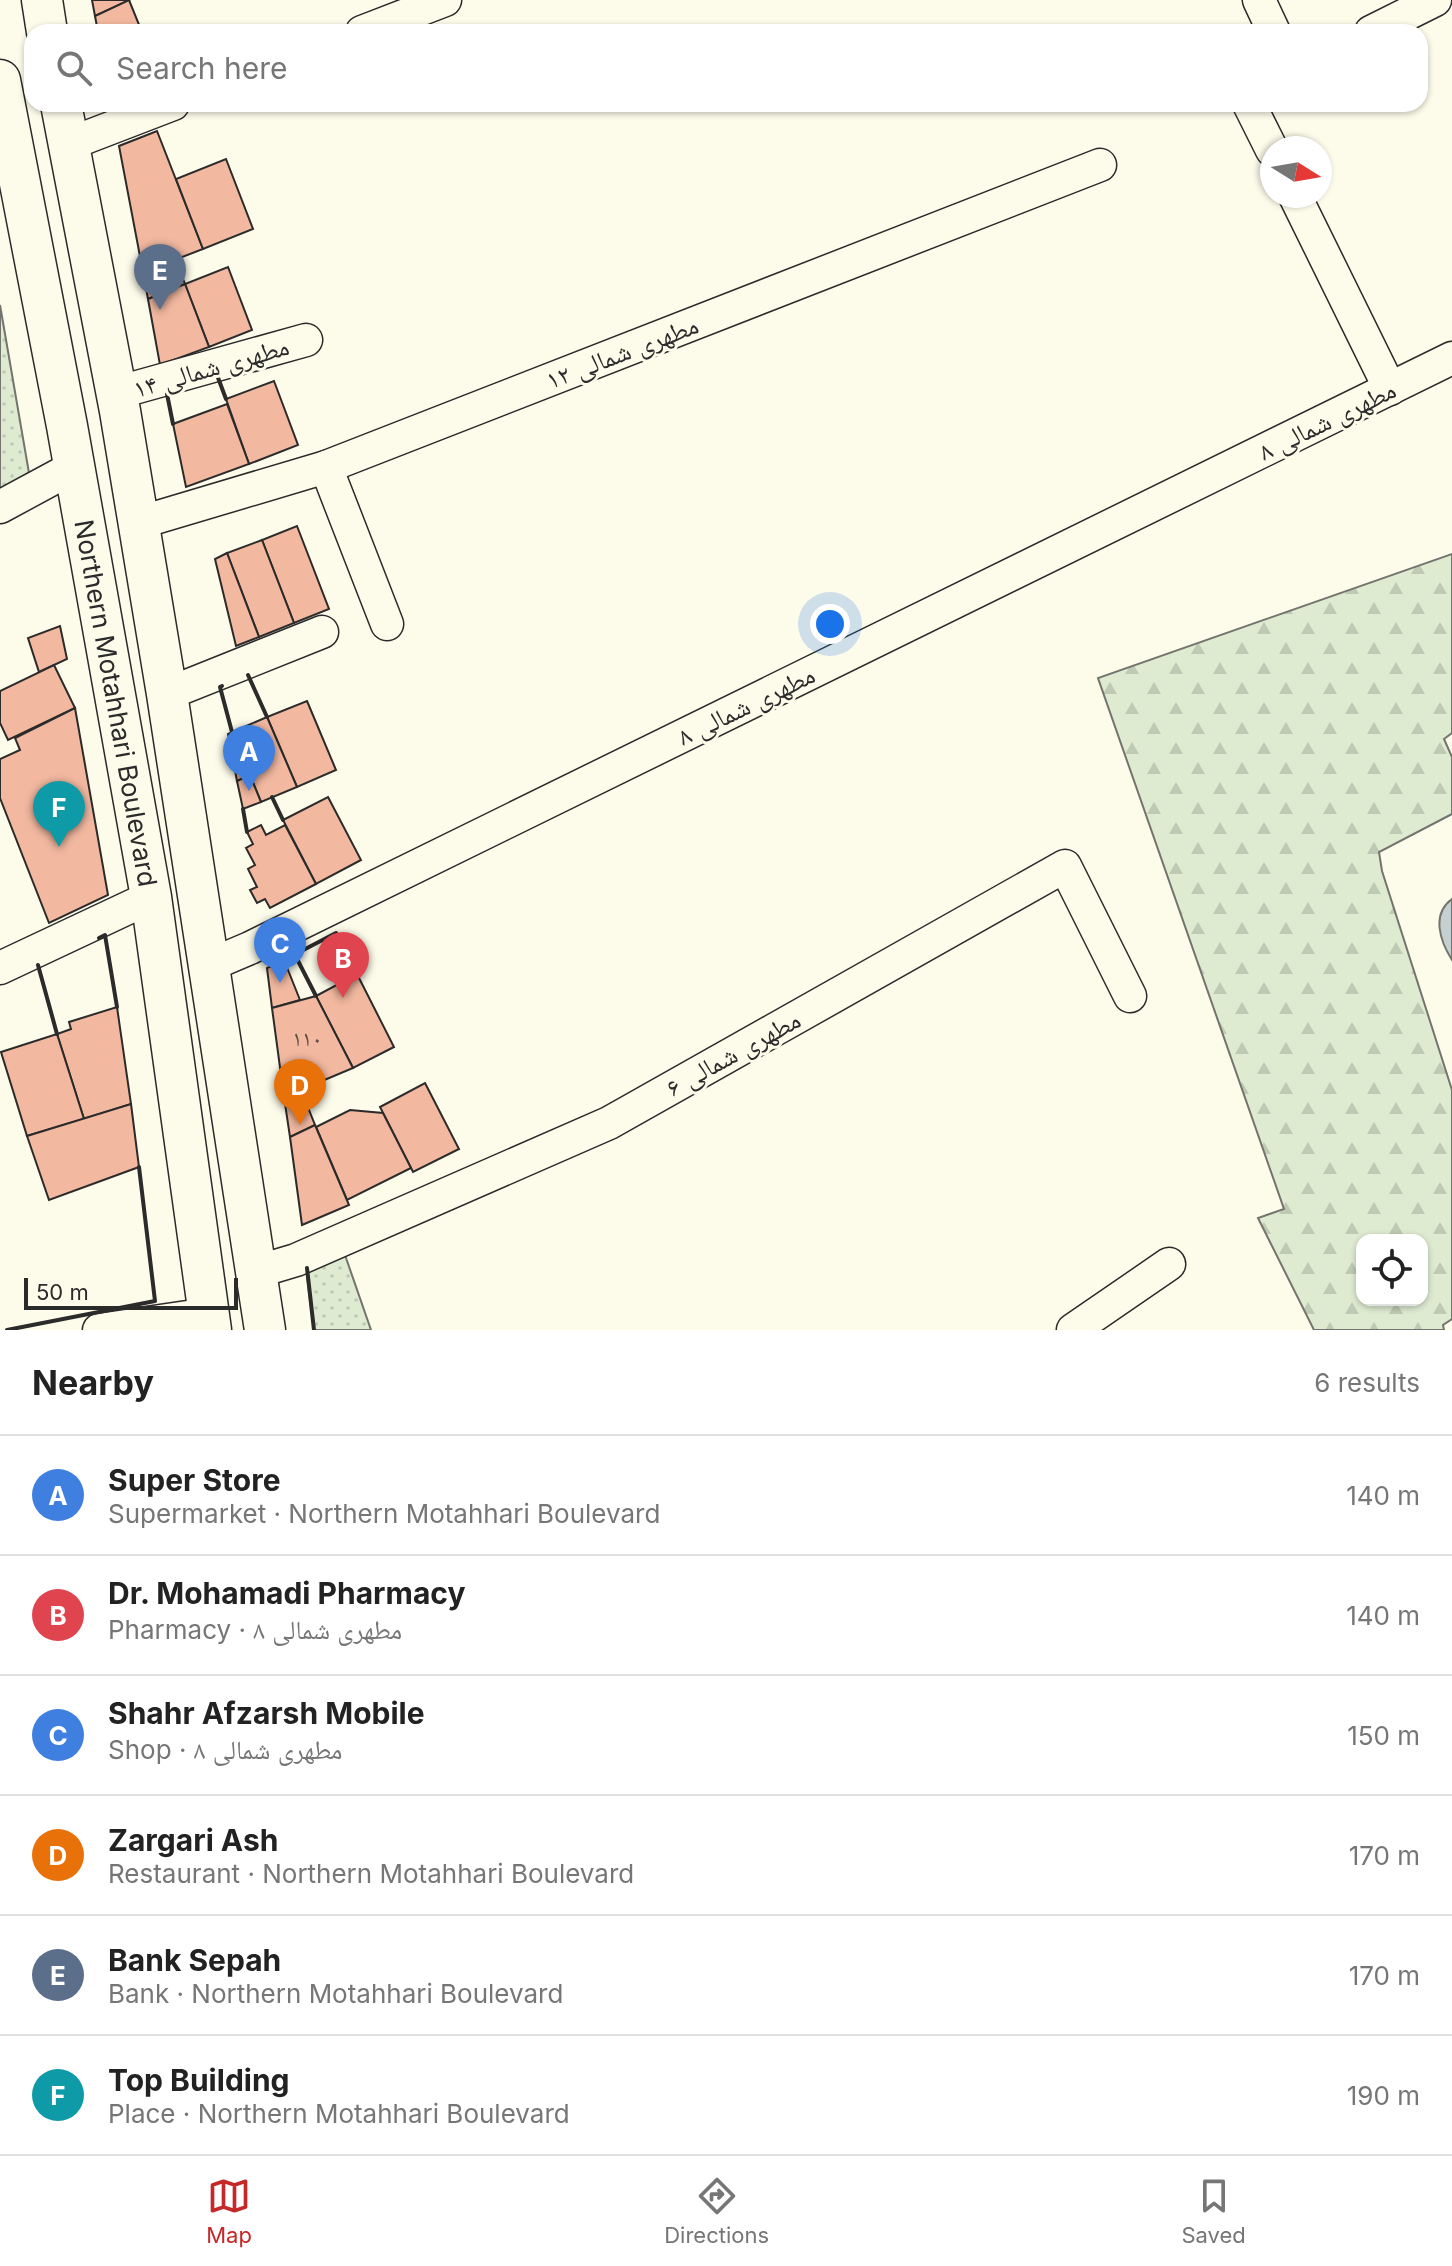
<!DOCTYPE html>
<html lang="en">
<head>
<meta charset="utf-8">
<style>
	:root { --surface:#fff; --page:#f2f2f2; --text:#222; --muted:#767676; --line:#e0e0e0; --accent:#c62828 }
	body { margin:0; font-family:Inter,"Noto Naskh Arabic",sans-serif; background:var(--page); color:var(--text) }
	.controls { position:absolute; right:24px; bottom:24px; display:grid; overflow:hidden; border-radius:16px; box-shadow:0 2px 6px #0004 }
	.controls button { width:72px; height:72px; display:grid; place-items:center; padding:0; border:0; border-bottom:2px solid var(--line); background:var(--surface); color:var(--text); font:40px sans-serif }
	.compass { position:absolute; left:1260px; top:136px; width:72px; height:72px; border-radius:50%; background:var(--surface); box-shadow:0 2px 6px #0004; rotate:101deg }
	.scale { position:absolute; left:24px; bottom:20px; width:214px; box-sizing:border-box; padding-left:8px; border:4px solid #2b2b2b; border-top:0; font-size:22px; line-height:28px; white-space:nowrap; color:#2b2b2b; -webkit-text-stroke:6px #fdfbea; paint-order:stroke }
	.you { position:absolute; left:830px; top:624px; width:28px; height:28px; margin:-20px; border:6px solid #fff; border-radius:50%; background:#1a73e8; box-shadow:0 0 0 12px #1a73e833 }
	.badge { display:grid; place-items:center; width:52px; height:52px; border-radius:50%; background:var(--accent); color:#fff; font-size:26px; font-weight:700 }
	.pin { position:absolute; translate:-50% -66px; filter:drop-shadow(0 2px 4px #0008) }
	.pin::after { content:''; position:absolute; top:42px; width:28px; height:24px; background:inherit; clip-path:polygon(0 0,100% 0,50% 100%) }
	.list { margin:0; padding:0; list-style:none }
	h2 { display:flex; justify-content:space-between; align-items:center; height:104px; margin:0; padding:0 32px; font-size:34px }
	h2 small { font-size:26px; font-weight:400; color:var(--muted) }
	.list li { display:grid; grid-template-columns:52px 1fr auto; gap:24px; align-items:center; box-sizing:border-box; height:120px; padding:0 32px; border-top:2px solid var(--line) }
	.list b { display:block; font-size:30px; white-space:nowrap }
	.list p { margin:0; font-size:26px; white-space:nowrap; color:var(--muted) }
	.list em { font-size:26px; font-style:normal; color:var(--muted) }
	.icon { flex:none; width:44px; height:44px; fill:none; stroke:currentColor; stroke-width:2; stroke-linecap:round; stroke-linejoin:round }
	.map { position:relative; flex:none; width:1452px; height:1330px; overflow:hidden }
	.search { position:absolute; background:var(--surface); box-shadow:0 2px 6px #0004; left:24px; right:24px; top:24px; height:88px; display:flex; align-items:center; gap:20px; box-sizing:border-box; padding:0 28px; border-radius:24px; color:var(--muted); font-size:30px }
	.sheet { height:824px; background:var(--surface) }
	nav { display:flex; justify-content:space-around; align-items:center; box-sizing:border-box; height:112px; border-top:2px solid var(--line); background:var(--surface); font-size:22px; color:var(--muted) }
	nav a { display:grid; justify-items:center; gap:4px }
	nav .on { color:var(--accent) }
	.map>svg:first-child { display:block }
</style>
</head>
<body>
<div class="map">
<svg width="1452" height="1330" viewBox="0 0 1452 1330">
	<defs>
		<pattern id="grass-dots" width="8" height="8" patternUnits="userSpaceOnUse" patternTransform="scale(2)"><rect width="8" height="8" fill="#deebd1"/><path d="M2 2h.1M6 6h.1" fill="none" stroke="#bfcab4" stroke-width="1.8" stroke-linecap="round"/></pattern>
		<pattern id="forest-firs" width="22" height="20" patternUnits="userSpaceOnUse" patternTransform="scale(2)"><rect width="22" height="20" fill="#deebd1"/><path d="M5 1l3.5 6h-7zM16 11l3.5 6h-7z" fill="#bfcab4"/></pattern>
	</defs>
	<rect width="100%" height="100%" fill="#fdfbea"/>
	<!-- grass -->
	<g fill="url(#grass-dots)" stroke="#74746e" stroke-width="2">
		<path d="M0,305L29,473L0,489Z"/>
		<path d="M345,1255L371,1330H314L306,1269Z"/>
	</g>
	<!-- forest -->
	<path fill="url(#forest-firs)" stroke="#74746e" stroke-width="2" fill-rule="evenodd" d="M1452,554V733L1444,739L1452,757V814L1379,852L1382,871L1452,1090V1319L1443,1325L1444,1330H1314L1258,1218L1284,1209L1098,678ZM1362,1240H1422V1300H1362Z"/>
	<!-- water -->
	<path fill="#c7d0d0" stroke="#74746e" stroke-width="2" d="M1452,899V960C1440,941 1431,914 1452,899Z"/>
	<!-- building -->
	<g fill="#f2b8a0" stroke="#2b2b2b" stroke-width="2">
		<path d="M92,0H130L95,16Z"/>
		<path d="M129,0L142,32H98L95,16Z"/>
		<path d="M157,131L203,249L143,272L119,146Z"/>
		<path d="M226,159L253,229L203,249L176,179Z"/>
		<path d="M228,267L252,330L209,347L185,284Z"/>
		<path d="M179,269L185,284L148,299L145,283Z"/>
		<path d="M185,284L209,347L160,365L148,299Z"/>
		<path d="M274,381L298,445L249,464L226,399Z"/>
		<path d="M227,404L249,464L186,487L173,424Z"/>
		<path d="M297,526L329,609L294,623L262,540Z"/>
		<path d="M262,540L294,623L259,637L227,553Z"/>
		<path d="M227,553L259,637L236,646L215,559Z"/>
		<path d="M60,626L67,659L39,672L28,638Z"/>
		<path d="M54,665L75,708L8,740L0,723V691Z"/>
		<path d="M307,701L336,770L297,787L267,717Z"/>
		<path d="M75,708L108,895L49,923L0,798V759L20,750L15,738Z"/>
		<path d="M267,717L297,787L261,802L232,732Z"/>
		<path d="M232,732L250,775L237,781L228,734Z"/>
		<path d="M250,775L261,802L243,809L237,781Z"/>
		<path d="M328,797L361,860L316,884L283,820Z"/>
		<path d="M261,825L266,835L285,825L316,884L270,908L265,899L257,903L250,890L257,887L248,869L255,865L246,848L253,844L247,832Z"/>
		<path d="M284,960L300,1000L272,1008L267,968Z"/>
		<path d="M357,974L394,1047L353,1068L316,996Z"/>
		<path d="M316,996L353,1068L284,1097L272,1008Z"/>
		<path d="M117,1007L131,1104L84,1119L57,1034L71,1029L69,1022Z"/>
		<path d="M57,1034L84,1119L27,1136L1,1052Z"/>
		<path d="M425,1083L459,1149L413,1172L380,1107Z"/>
		<path d="M301,1090L315,1125L290,1137L284,1097Z"/>
		<path d="M131,1104L139,1167L49,1200L27,1136Z"/>
		<path d="M350,1110L383,1113L411,1168L347,1200L316,1127Z"/>
		<path d="M315,1125L349,1205L302,1225L290,1137Z"/>
	</g>
	<g fill="none" stroke-linecap="round" stroke-linejoin="round">
		<!-- minor casing -->
		<g stroke="#2b2b2b" stroke-width="35">
			<g id="minor">
				<path d="M1259,0L1274,32"/>
				<path d="M362,32L445,0"/>
				<path d="M1371,32L1435,0"/>
				<path d="M1249,104L1272,150"/>
				<path d="M69,144L173,104"/>
				<path d="M1295,196L1390,389"/>
				<path d="M116,393L306,340"/>
				<path d="M326,467L387,624"/>
				<path d="M0,507L74,467"/>
				<path d="M138,523L326,467L1100,165"/>
				<path d="M167,694L322,632"/>
				<path d="M210,965L250,948L1452,358"/>
				<path d="M0,968L151,897"/>
				<path d="M256,1272L296,1260L609,1123L1065,866L1130,996"/>
				<path d="M99,1330L208,1314"/>
				<path d="M1073,1330L1169,1264"/>
			</g>
		</g>
		<!-- major casing -->
		<g stroke="#2b2b2b" stroke-width="43">
			<g id="major">
				<path d="M42,0L47,32"/>
				<path d="M0,80L67,426L151,897L211,1330"/>
				<path d="M61,104L120,411L167,694L265,1330"/>
			</g>
		</g>
		<!-- minor -->
		<use href="#minor" stroke="#fdfbea" stroke-width="32"/>
		<!-- major -->
		<use href="#major" stroke="#fdfbea" stroke-width="40"/>
		<!-- wall -->
		<g stroke="#2b2b2b" stroke-width="4">
			<path d="M217,375L226,399"/>
			<path d="M172,392L167,394L173,424"/>
			<path d="M248,675L267,717"/>
			<path d="M222,686L220,687L232,732"/>
			<path d="M272,797L283,820"/>
			<path d="M243,809L247,832"/>
			<path d="M99,938L105,935L117,1007"/>
			<path d="M295,955L316,996"/>
			<path d="M284,960L336,933L357,974"/>
			<path d="M38,965L57,1034"/>
			<path d="M307,1268L314,1330"/>
			<path d="M7,1330L155,1301L139,1167"/>
		</g>
	</g>
	<g text-anchor="middle" dominant-baseline="central" stroke-width="6" stroke-linejoin="round" paint-order="stroke">
		<!-- number labels -->
		<g font-size="22" fill="#5d4e48">
			<text x="307" y="1038">۱۱۰</text>
		</g>
		<!-- street labels -->
		<g font-size="26" fill="#2b2b2b" stroke="#fdfbea">
			<text transform="translate(622 352) rotate(-21)">۱۲ مطهری شمالی</text>
			<text transform="translate(211 367) rotate(-16)">۱۴ مطهری شمالی</text>
			<text transform="translate(1327 420) rotate(-26)">۸ مطهری شمالی</text>
			<text transform="translate(116 703) rotate(80)">Northern Motahhari Boulevard</text>
			<text transform="translate(746 705) rotate(-26)">۸ مطهری شمالی</text>
			<text transform="translate(733 1053) rotate(-29)">۶ مطهری شمالی</text>
		</g>
	</g>
</svg>
<div class="controls">
<button><svg class="icon" aria-label="locate" viewBox="0 0 24 24"><circle cx="12" cy="12" r="6"/><path d="M12 2v4M12 18v4M2 12h4M18 12h4"/></svg></button>
</div>
<svg class="compass" viewBox="-18 -18 36 36"><path d="M0-13l5 13h-10z" fill="#e53935"/><path d="M0 13l5-13h-10z" fill="#767676"/></svg>
<div class="scale">50 m</div>
<div class="you"></div>
<div class="pin badge" style="left:249px;top:791px;background:#3f7fe0">A</div>
<div class="pin badge" style="left:343px;top:998px;background:#e0444e">B</div>
<div class="pin badge" style="left:280px;top:983px;background:#3f7fe0">C</div>
<div class="pin badge" style="left:300px;top:1125px;background:#e8710a">D</div>
<div class="pin badge" style="left:160px;top:310px;background:#5c6f8a">E</div>
<div class="pin badge" style="left:59px;top:847px;background:#0f9aa8">F</div>
<div class="search"><svg class="icon" aria-label="search" viewBox="0 0 24 24"><circle cx="10" cy="10" r="6"/><path d="M15 15l6 6"/></svg>Search here</div>
</div>
<section class="sheet">
<h2>Nearby<small>6 results</small></h2>
<ul class="list">
<li><span class="badge" style="background:#3f7fe0">A</span><div><b>Super Store</b><p>Supermarket · Northern Motahhari Boulevard</p></div><em>140 m</em></li>
<li><span class="badge" style="background:#e0444e">B</span><div><b>Dr. Mohamadi Pharmacy</b><p>Pharmacy · ۸ مطهری شمالی</p></div><em>140 m</em></li>
<li><span class="badge" style="background:#3f7fe0">C</span><div><b>Shahr Afzarsh Mobile</b><p>Shop · ۸ مطهری شمالی</p></div><em>150 m</em></li>
<li><span class="badge" style="background:#e8710a">D</span><div><b>Zargari Ash</b><p>Restaurant · Northern Motahhari Boulevard</p></div><em>170 m</em></li>
<li><span class="badge" style="background:#5c6f8a">E</span><div><b>Bank Sepah</b><p>Bank · Northern Motahhari Boulevard</p></div><em>170 m</em></li>
<li><span class="badge" style="background:#0f9aa8">F</span><div><b>Top Building</b><p>Place · Northern Motahhari Boulevard</p></div><em>190 m</em></li>
</ul>
</section>
<nav>
<a class="on"><svg class="icon" aria-label="map" viewBox="0 0 24 24"><path d="M3 6l6-2 6 2 6-2v14l-6 2-6-2-6 2zM9 4v14M15 6v14"/></svg>Map</a>
<a><svg class="icon" aria-label="directions" viewBox="0 0 24 24"><path d="M12 3l9 9-9 9-9-9zM9 14v-3h6M13 9l2 2-2 2"/></svg>Directions</a>
<a><svg class="icon" aria-label="saved" viewBox="0 0 24 24"><path d="M7 4h10v16l-5-4-5 4z"/></svg>Saved</a>
</nav>
</body>
</html>
